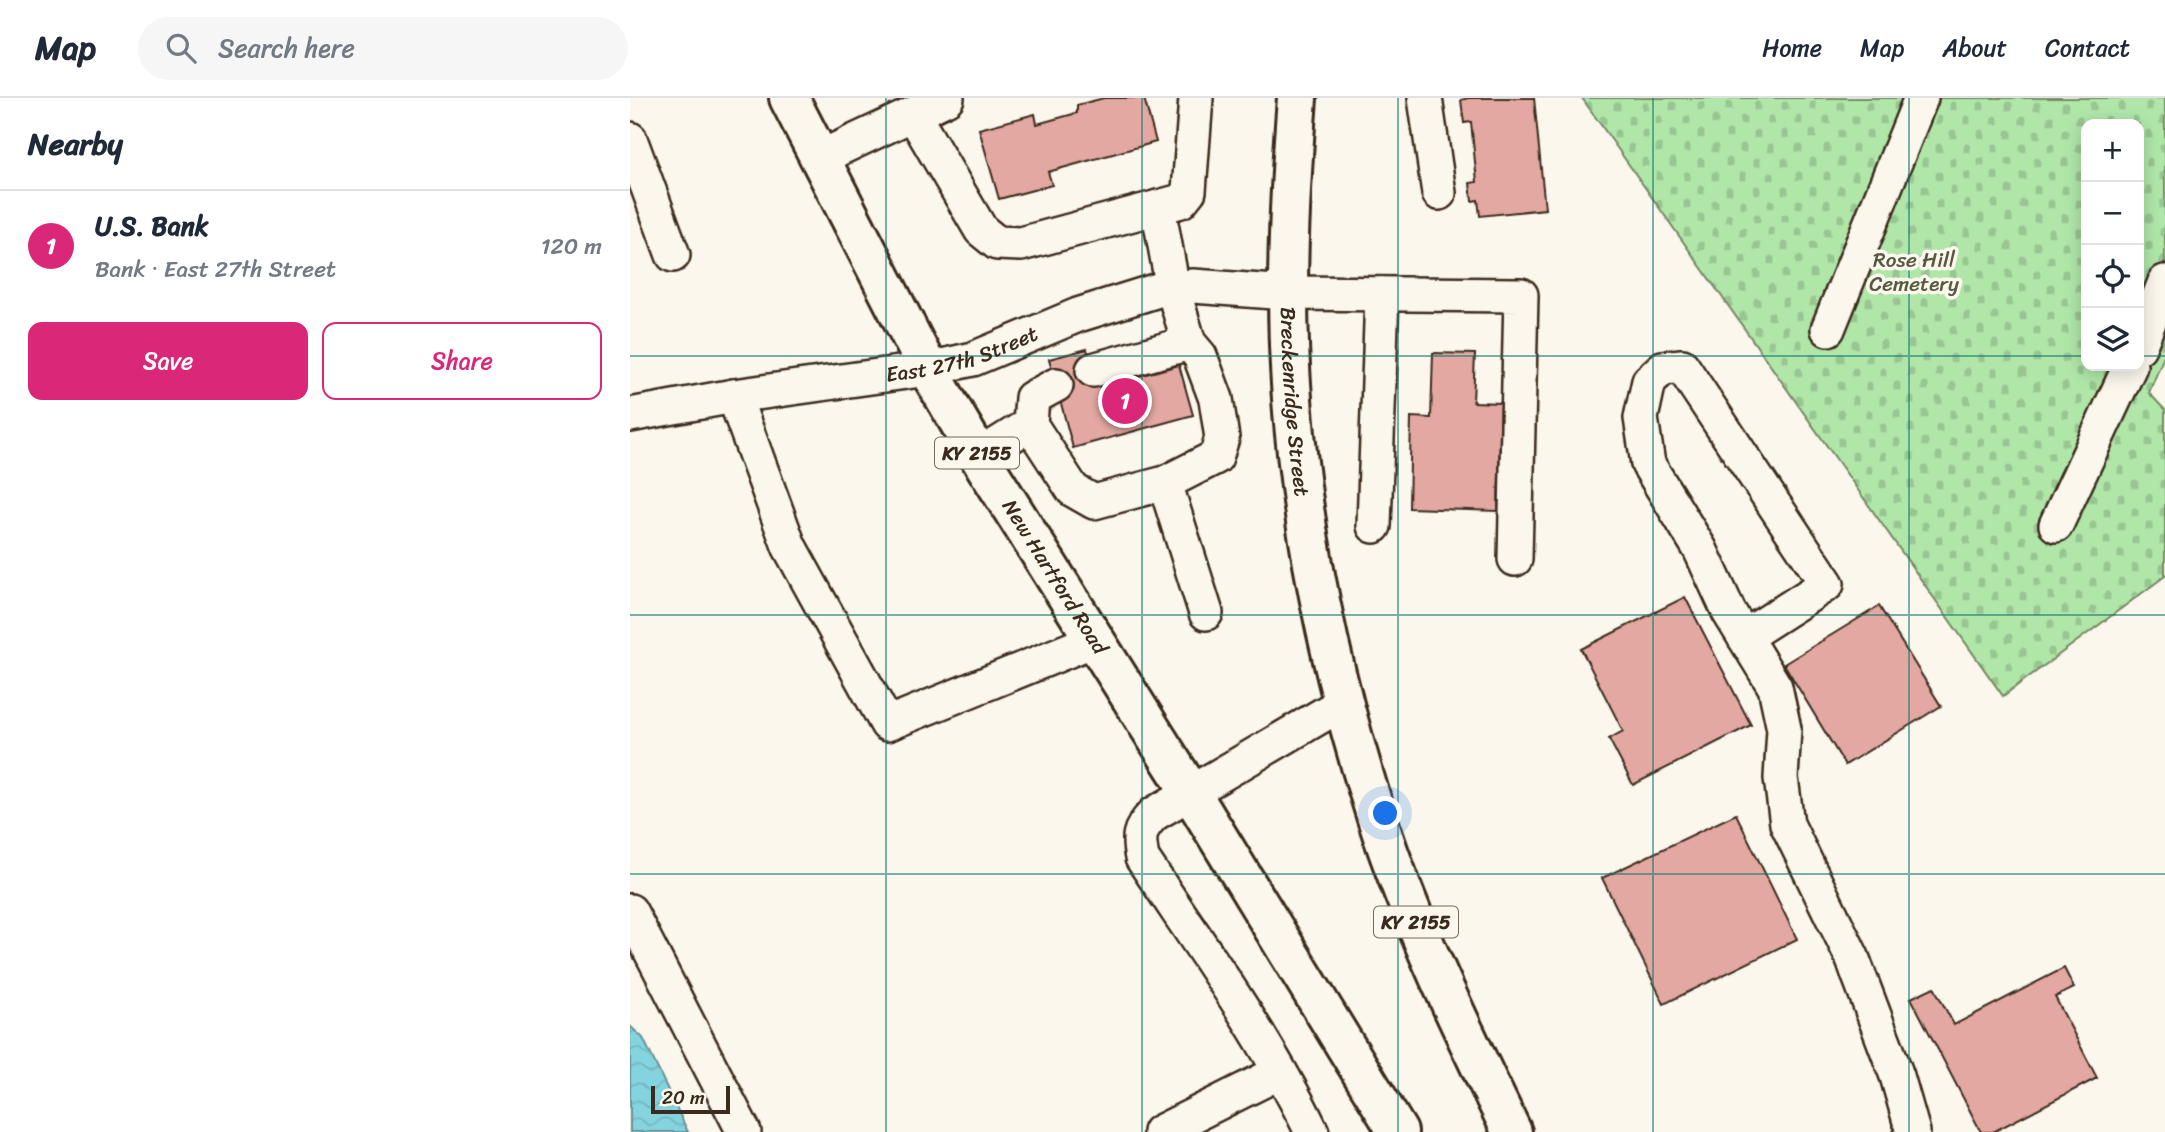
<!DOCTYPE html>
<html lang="en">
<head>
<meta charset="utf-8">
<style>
	:root { --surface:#fff; --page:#f6f6f7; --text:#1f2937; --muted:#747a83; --line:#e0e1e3; --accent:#db2777 }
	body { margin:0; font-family:Sriracha,sans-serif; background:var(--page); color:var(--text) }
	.controls { position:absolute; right:21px; top:21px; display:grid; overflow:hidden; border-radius:14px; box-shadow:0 4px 18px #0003 }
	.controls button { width:63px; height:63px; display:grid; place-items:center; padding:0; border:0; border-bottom:2px solid var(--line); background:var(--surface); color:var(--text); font:35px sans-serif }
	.scale { position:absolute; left:21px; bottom:18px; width:79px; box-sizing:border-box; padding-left:7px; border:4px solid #3b2a1e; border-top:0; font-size:19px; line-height:24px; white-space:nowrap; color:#3b2a1e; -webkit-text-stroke:5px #fbf7ec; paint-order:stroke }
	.you { position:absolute; left:756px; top:716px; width:24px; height:24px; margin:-18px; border:5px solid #fff; border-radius:50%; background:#1a73e8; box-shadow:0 0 0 10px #1a73e833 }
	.badge { display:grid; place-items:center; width:46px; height:46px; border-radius:50%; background:var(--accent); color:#fff; font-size:23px; font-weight:700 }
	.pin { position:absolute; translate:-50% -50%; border:4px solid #fff; box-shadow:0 2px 7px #0006 }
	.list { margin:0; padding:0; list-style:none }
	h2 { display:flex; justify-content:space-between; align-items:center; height:91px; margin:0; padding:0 28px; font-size:30px }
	h2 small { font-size:23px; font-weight:400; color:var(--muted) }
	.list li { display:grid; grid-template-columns:46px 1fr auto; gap:21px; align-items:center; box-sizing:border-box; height:112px; padding:0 28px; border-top:2px solid var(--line) }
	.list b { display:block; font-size:26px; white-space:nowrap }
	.list p { margin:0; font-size:23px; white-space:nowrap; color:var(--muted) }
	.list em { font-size:23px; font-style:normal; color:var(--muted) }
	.actions { display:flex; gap:14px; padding:21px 28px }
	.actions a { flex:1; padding:16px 0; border:2px solid var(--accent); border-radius:14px; text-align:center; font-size:24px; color:var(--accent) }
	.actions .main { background:var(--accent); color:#fff }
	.icon { flex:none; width:38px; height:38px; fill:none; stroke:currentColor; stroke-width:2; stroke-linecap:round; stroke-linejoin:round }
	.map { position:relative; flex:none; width:1535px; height:1034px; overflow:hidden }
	header { display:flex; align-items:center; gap:42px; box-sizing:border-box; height:98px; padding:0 35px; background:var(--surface); border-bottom:2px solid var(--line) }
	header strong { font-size:33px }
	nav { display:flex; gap:38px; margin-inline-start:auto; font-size:24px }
	.search { width:490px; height:63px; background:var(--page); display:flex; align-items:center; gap:18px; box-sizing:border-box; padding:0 24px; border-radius:38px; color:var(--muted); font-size:26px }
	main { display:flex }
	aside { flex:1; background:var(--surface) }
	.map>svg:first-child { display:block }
</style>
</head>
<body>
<header>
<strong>Map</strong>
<div class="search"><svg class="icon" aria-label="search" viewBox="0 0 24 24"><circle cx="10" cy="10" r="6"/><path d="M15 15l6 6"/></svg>Search here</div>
<nav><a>Home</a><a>Map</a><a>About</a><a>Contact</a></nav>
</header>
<main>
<aside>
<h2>Nearby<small></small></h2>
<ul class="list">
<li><span class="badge">1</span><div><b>U.S. Bank</b><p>Bank · East 27th Street</p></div><em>120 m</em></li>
</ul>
<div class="actions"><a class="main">Save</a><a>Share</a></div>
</aside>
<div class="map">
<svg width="1535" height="1034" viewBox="0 0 1535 1034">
	<defs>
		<pattern id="cemetery-stones" width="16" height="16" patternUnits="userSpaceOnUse" patternTransform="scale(1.75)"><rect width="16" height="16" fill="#b0e7a9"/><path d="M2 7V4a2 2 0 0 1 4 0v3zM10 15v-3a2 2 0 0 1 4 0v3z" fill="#98c691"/></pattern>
		<pattern id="water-waves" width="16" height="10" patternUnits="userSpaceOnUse" patternTransform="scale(1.75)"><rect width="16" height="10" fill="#84d4e0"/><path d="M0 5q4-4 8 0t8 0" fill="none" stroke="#73b6c0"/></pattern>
	</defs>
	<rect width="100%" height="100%" fill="#fbf7ec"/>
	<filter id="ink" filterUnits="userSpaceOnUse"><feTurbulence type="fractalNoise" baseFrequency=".0143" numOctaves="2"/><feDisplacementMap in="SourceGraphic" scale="14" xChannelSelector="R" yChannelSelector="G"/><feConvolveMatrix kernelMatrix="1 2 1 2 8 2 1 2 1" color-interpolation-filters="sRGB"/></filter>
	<g filter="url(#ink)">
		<!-- cemetery -->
		<path fill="url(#cemetery-stones)" stroke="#768864" stroke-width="2" fill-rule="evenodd" d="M952,0H1535V255L1519,295L1535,312V478L1373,598ZM1456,26H1509V268H1456Z"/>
		<!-- water -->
		<path fill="url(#water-waves)" stroke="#679092" stroke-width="2" d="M0,928L13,940L58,1034H0Z"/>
		<!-- building -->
		<g fill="#e2a8a1" stroke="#3b2a1e" stroke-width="2">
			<path d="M474,0H514L526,44L418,74L422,87L369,101L349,31L405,16L407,26L447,15V7Z"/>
			<path d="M838,0H904L915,111L850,118L848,102L842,103L840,85L847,84L841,24L834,25L831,2Z"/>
			<path d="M457,251L468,289L549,267L563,317L443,350L419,261Z"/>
			<path d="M803,255L845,256L843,304L871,305L868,413L779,410L781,319L801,320Z"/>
			<path d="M1055,499L1121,627L1003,687L979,641L993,633L951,551Z"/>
			<path d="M1249,508L1311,608L1215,667L1154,566Z"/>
			<path d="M1106,716L1167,841L1034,906L972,780Z"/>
			<path d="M1434,870L1444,890L1425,899L1467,980L1363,1034H1351L1281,900L1304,889L1324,927Z"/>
		</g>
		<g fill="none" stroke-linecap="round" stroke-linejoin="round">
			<!-- minor casing -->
			<g stroke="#3b2a1e" stroke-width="38">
				<g id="minor">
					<path d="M795,0L809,95"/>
					<path d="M283,16L351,132L367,145L391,146L551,103L559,93L566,0"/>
					<path d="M0,41L43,157"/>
					<path d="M189,60L317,0"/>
					<path d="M1198,231L1291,0"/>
					<path d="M1509,249L1535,184"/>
					<path d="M463,272L559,245"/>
					<path d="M426,287L402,300L400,326L443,392L464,404L535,385L586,359L592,340L586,301L570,258L559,245L543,191L528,109"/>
					<path d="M104,298L159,448L257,626L464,542"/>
					<path id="s1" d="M0,317L104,298L298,271L343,261L448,217L528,192L563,188L658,195L891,197L885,461"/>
					<path d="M349,358L400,326"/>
					<path d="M535,385L576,515"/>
					<path d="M1426,427L1500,268"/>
					<path d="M744,428L752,196"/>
					<path d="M1114,539L1197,486L1052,268L1033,270L1019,283L1011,320L1018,366L1070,451L1099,514L1145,589L1154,631L1151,680L1157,726L1222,859L1267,978L1283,1034"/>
					<path d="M0,813L114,1034"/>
					<path d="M530,1034L650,974"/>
					<path d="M682,1034C635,937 571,849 512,760C508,739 508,732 524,716L713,605"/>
				</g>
			</g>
			<!-- major casing -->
			<g stroke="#3b2a1e" stroke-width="44">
				<g id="major">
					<path id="s2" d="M159,0L298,271L349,358L561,695L768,1034"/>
					<path id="s3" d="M667,0C662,65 658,129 658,194C658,372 692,548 746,717C781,826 832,931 882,1034"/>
				</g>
			</g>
			<!-- minor -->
			<use href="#minor" stroke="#fbf7ec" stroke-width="33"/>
			<!-- major -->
			<use href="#major" stroke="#fbf7ec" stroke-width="38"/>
		</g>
	</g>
	<!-- grid -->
	<path fill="none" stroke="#0f766e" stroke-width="2" stroke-opacity="0.55" d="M256,0V1034M512,0V1034M768,0V1034M1023,0V1034M1279,0V1034M0,258H1456M1509,258H1535M0,517H1535M0,776H1535"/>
	<g text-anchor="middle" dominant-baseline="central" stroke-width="7" stroke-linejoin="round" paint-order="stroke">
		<!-- shield labels -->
		<g fill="#fbf7ec" stroke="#75685c" stroke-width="2">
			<rect x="305" y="339.5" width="84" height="31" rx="5"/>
			<rect x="744" y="808.5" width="84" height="31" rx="5"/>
		</g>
		<g font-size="19" font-weight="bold" fill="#3b2a1e">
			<text x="347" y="355">KY 2155</text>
			<text x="786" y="824">KY 2155</text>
		</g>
		<!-- park labels -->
		<g font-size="21" fill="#585941" stroke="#fbf7ec">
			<text x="1284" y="162">Rose Hill<tspan x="1284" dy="24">Cemetery</tspan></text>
		</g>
		<!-- street labels -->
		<g font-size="21" fill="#3b2a1e" stroke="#fbf7ec">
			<text stroke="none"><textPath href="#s1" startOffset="338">East 27th Street</textPath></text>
			<text stroke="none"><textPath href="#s3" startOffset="304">Breckenridge Street</textPath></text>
			<text stroke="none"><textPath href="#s2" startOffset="548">New Hartford Road</textPath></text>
		</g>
	</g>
</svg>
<div class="controls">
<button>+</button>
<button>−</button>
<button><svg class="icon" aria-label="locate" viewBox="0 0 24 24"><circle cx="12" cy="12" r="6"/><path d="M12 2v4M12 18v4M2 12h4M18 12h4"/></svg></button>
<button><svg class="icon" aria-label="layers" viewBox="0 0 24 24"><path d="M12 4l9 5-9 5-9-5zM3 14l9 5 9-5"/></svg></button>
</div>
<div class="scale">20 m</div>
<div class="you"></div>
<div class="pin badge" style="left:495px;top:303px">1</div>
</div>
</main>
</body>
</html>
